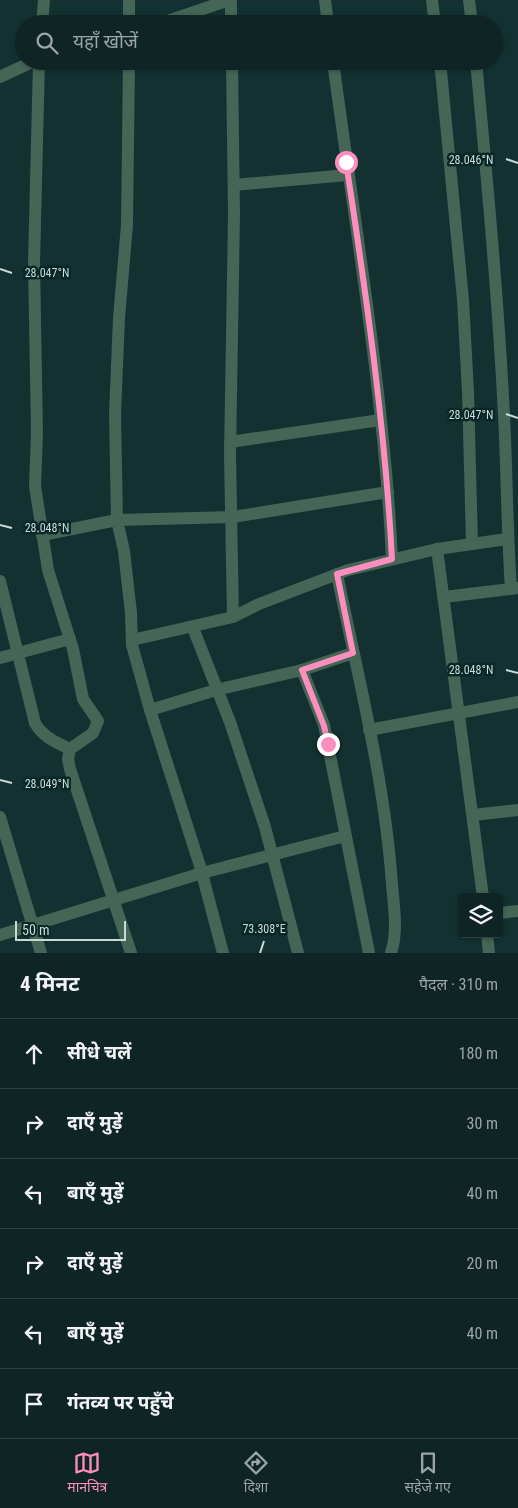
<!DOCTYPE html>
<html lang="hi">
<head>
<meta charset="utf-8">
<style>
	:root { --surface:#0f2525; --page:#1d3132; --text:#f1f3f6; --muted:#9ba5a7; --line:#2f4242; --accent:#fe8ebd }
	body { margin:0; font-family:"Roboto Condensed","Noto Sans Devanagari",sans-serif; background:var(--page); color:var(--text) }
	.controls { position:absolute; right:15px; bottom:15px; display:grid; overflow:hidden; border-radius:5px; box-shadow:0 1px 4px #0004 }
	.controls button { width:45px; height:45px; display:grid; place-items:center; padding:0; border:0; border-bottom:1px solid var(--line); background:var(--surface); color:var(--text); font:25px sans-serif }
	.scale { position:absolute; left:15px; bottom:12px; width:111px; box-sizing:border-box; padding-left:5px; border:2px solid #c9d9d8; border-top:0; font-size:14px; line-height:18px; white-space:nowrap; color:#c9d9d8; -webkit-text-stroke:4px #092727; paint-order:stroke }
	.stop { position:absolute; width:15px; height:15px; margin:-11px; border:4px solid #fe8ebd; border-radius:50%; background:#fff }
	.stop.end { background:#fe8ebd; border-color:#fff; box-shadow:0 1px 5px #0008 }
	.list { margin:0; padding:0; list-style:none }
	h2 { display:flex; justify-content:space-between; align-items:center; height:65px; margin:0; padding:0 20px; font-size:21px }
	h2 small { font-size:16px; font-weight:400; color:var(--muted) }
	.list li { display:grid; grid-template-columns:32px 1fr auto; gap:15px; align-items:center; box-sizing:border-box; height:70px; padding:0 20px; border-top:1px solid var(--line) }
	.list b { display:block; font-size:19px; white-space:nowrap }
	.list em { font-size:16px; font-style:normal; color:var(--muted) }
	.icon { flex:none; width:28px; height:28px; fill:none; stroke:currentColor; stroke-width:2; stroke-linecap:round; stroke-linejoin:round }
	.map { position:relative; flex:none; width:518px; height:953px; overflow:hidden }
	.search { position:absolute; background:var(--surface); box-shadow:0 1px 4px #0004; left:15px; right:15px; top:15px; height:55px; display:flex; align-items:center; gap:12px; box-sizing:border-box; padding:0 18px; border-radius:28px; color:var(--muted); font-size:19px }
	.sheet { height:485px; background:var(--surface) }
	nav { display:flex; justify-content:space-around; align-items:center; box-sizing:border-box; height:70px; border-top:1px solid var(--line); background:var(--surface); font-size:14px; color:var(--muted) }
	nav a { display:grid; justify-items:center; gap:2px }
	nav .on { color:var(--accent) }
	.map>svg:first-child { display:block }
</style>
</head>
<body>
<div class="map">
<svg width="518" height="953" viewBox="0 0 518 953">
	<rect width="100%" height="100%" fill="#143131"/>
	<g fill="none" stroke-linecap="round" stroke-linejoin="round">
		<!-- minor -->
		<g stroke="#456556" stroke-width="12">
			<path d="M129,0V24"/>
			<path d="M231,0V24"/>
			<path d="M325,0L328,24"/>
			<path d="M432,0L435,24"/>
			<path d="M469,0L472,24"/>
			<path d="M159,24L229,0"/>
			<path d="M129,61L127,225L119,318L115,414L117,520L124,551L131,613L132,645L150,710L200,866L223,953"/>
			<path d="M232,61L234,215L230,456L233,617"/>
			<path d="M333,61C355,227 384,392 392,559"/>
			<path d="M440,61L463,300L468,392L472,544"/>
			<path d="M476,61C487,179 498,297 504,415C507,473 507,531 511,589"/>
			<path d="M0,77L34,61"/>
			<path d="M234,185L348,175"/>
			<path d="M230,442L380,420"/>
			<path d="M42,535L117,520L233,517L388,492"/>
			<path d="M437,549L483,897"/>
			<path d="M337,574C358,677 385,781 392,885C394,908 398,931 391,953"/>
			<path d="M0,581L35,723C43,737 55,742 70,749"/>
			<path d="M444,597L518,588"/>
			<path d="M193,628L230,722L265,827L298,953"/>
			<path d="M132,640L233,617L259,604L348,570L437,549L507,539"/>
			<path d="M0,658L70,639"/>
			<path d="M302,670L353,653"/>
			<path d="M150,710L216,690L302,670L324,725L369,953"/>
			<path d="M369,730L518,702"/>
			<path d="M473,815L518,810"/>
			<path d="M0,817L41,953"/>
			<path d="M499,913L518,911"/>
			<path d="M487,934L489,953"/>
			<path d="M0,935L202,873L345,836"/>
		</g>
		<!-- tertiary -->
		<g stroke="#456556" stroke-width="12">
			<path d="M42,24L44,0"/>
			<path d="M39,61L34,263L37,433L35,486L48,570L73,649L83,699L98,721L93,733L70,749L68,759L70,769L131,953"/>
		</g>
	</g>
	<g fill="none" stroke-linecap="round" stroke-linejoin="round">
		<!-- route -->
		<path stroke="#fe8ebd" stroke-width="6" d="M328,744L324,726L302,670L353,653L337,574L392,559C385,426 366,293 346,162"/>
	</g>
	<!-- ticks -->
	<path fill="none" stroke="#c9d9d8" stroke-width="2" d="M506,159L518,163M0,269L12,273M506,414L518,418M0,525L12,528M506,670L518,673M0,780L12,783M260,953L264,941"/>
	<g font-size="12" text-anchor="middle" fill="#c9d9d8" stroke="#092727" stroke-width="5" stroke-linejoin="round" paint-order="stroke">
		<text x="471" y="164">28.046°N</text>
		<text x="47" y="277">28.047°N</text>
		<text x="471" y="419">28.047°N</text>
		<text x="47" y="532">28.048°N</text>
		<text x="471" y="674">28.048°N</text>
		<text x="47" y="788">28.049°N</text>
		<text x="264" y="933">73.308°E</text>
	</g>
</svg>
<div class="controls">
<button><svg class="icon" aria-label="layers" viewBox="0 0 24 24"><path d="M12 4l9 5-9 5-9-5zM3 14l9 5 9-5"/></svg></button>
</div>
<div class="scale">50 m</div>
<div class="stop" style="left:346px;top:162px"></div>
<div class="stop end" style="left:328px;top:744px"></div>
<div class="search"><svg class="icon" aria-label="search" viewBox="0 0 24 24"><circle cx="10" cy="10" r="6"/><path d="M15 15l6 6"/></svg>यहाँ खोजें</div>
</div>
<section class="sheet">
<h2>4 मिनट<small>पैदल · 310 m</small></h2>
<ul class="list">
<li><svg class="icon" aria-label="ahead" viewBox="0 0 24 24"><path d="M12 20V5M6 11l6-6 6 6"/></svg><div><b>सीधे चलें</b></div><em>180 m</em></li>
<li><svg class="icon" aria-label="right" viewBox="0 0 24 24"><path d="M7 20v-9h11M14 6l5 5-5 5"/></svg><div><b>दाएँ मुड़ें</b></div><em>30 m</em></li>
<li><svg class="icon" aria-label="left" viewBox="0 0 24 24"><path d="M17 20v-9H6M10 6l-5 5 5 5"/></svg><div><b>बाएँ मुड़ें</b></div><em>40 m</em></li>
<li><svg class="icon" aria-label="right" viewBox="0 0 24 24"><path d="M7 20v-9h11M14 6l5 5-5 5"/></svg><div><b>दाएँ मुड़ें</b></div><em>20 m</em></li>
<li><svg class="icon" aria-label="left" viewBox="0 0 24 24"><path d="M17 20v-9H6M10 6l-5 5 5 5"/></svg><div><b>बाएँ मुड़ें</b></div><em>40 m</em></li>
<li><svg class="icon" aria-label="arrive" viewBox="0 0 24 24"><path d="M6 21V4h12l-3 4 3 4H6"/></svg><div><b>गंतव्य पर पहुँचे</b></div></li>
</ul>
</section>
<nav>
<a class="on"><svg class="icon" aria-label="map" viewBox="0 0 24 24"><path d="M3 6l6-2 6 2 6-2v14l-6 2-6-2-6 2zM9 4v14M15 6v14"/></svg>मानचित्र</a>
<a><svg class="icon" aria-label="directions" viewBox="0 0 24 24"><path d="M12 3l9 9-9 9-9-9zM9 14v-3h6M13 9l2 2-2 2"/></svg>दिशा</a>
<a><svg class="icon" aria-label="saved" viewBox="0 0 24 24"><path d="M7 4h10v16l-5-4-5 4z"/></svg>सहेजे गए</a>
</nav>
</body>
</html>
